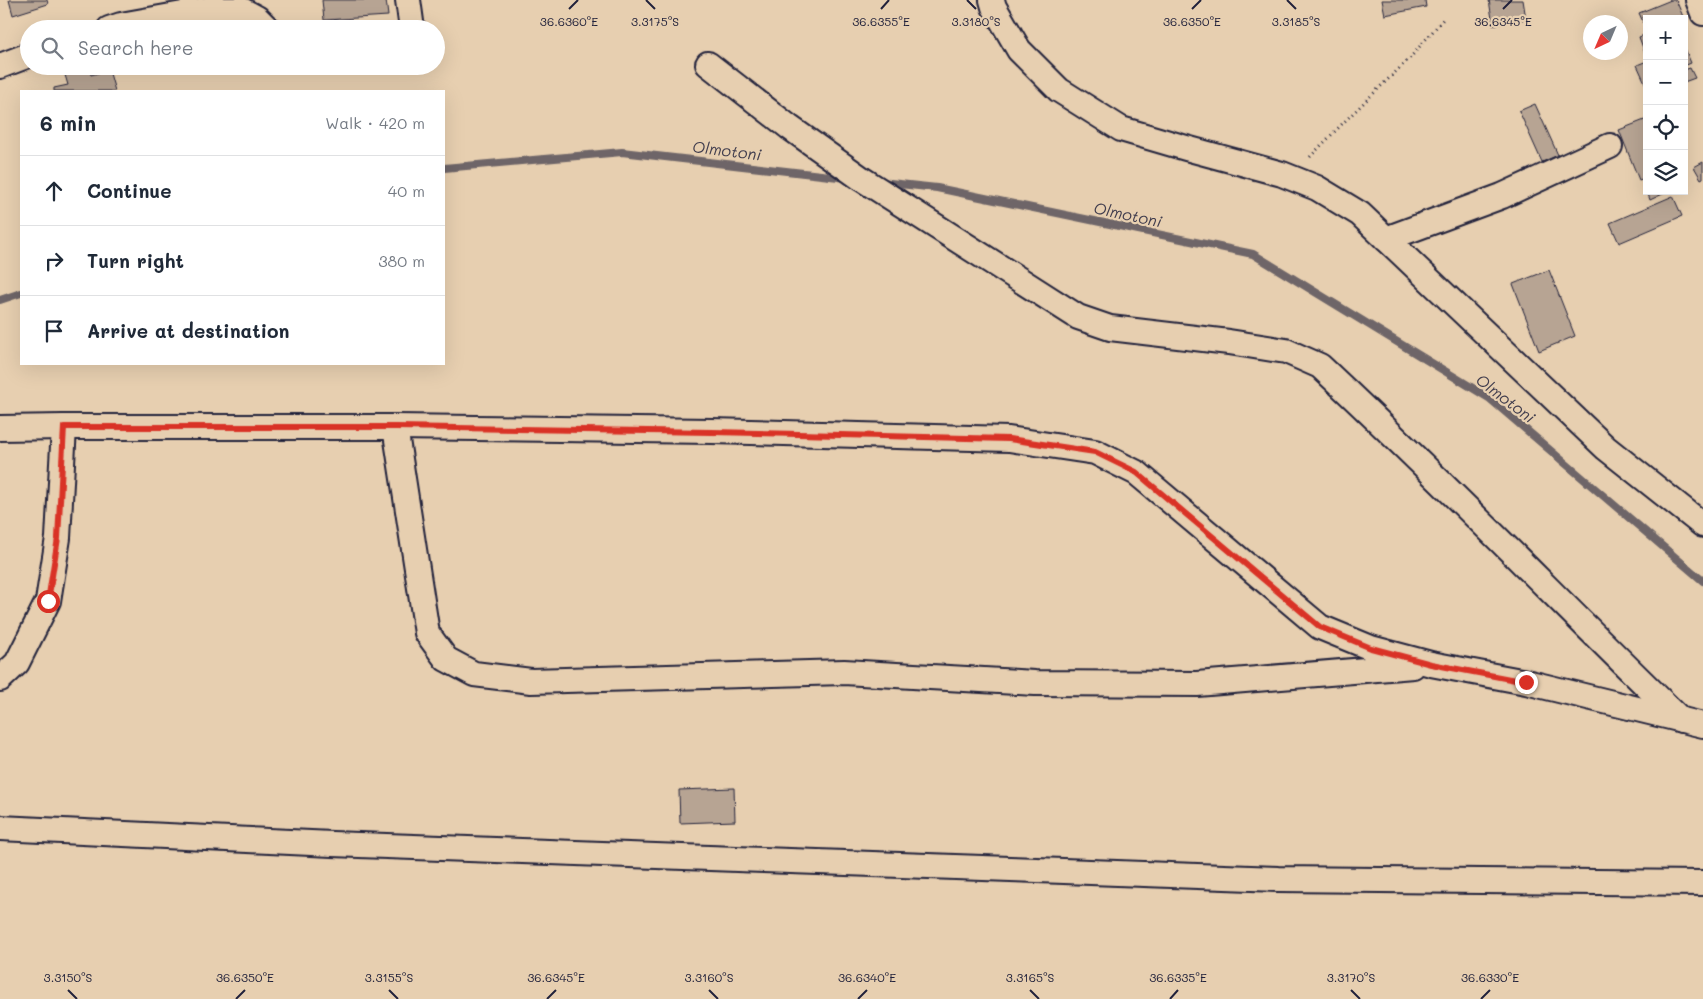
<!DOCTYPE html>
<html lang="en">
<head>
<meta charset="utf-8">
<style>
	:root { --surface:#fff; --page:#f2f2f3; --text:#1f2937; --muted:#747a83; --line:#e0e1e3 }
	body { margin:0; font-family:Mali,sans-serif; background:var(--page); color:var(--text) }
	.controls { position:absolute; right:15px; top:15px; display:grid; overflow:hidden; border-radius:0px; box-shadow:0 5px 20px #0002 }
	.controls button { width:45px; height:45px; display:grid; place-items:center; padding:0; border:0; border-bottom:1px solid var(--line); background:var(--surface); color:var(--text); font:25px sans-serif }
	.compass { position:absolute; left:1583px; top:15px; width:45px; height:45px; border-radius:50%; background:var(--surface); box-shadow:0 5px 20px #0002; rotate:224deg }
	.stop { position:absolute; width:15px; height:15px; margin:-11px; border:4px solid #d93025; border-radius:50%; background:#fff }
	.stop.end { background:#d93025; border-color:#fff; box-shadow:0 1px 5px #0008 }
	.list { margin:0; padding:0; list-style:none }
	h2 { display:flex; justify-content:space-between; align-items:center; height:65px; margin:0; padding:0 20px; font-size:21px }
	h2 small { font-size:16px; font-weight:400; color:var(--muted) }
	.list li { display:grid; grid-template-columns:32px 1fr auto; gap:15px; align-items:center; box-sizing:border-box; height:70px; padding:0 20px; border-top:1px solid var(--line) }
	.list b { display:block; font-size:19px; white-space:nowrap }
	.list em { font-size:16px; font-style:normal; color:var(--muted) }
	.icon { flex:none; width:28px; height:28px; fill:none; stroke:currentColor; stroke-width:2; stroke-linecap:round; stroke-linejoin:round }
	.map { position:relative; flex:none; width:1703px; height:999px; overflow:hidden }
	.search { position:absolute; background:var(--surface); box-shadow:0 5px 20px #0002; left:20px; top:20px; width:425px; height:55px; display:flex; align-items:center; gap:12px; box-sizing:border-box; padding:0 18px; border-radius:28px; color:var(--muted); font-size:19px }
	.panel { position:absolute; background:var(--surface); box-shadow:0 5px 20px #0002; left:20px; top:90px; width:425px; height:275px; border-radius:0px }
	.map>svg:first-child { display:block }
</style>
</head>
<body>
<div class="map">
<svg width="1703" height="999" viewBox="0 0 1703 999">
	<rect width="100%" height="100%" fill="#e7cfb0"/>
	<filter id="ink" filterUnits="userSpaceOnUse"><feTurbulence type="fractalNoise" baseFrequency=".02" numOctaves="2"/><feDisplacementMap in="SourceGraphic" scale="10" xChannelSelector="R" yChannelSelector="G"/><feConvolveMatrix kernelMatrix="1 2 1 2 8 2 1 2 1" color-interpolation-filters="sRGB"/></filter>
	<g filter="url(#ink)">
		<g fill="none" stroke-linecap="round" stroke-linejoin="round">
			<!-- stream -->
			<g stroke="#6e6568" stroke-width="8">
				<path d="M444,168L622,152L847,178"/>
				<path d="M881,182L937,188L1253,254L1489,398L1703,581"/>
				<path d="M0,300L21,293"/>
			</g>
		</g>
		<!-- building -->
		<g fill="#b7a493" stroke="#22223b">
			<path d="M9,0H47L48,4L13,15Z"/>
			<path d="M322,0H386L388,16L324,20Z"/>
			<path d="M1382,0H1425L1426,7L1385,15Z"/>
			<path d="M1489,0H1523L1526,19L1493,25Z"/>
			<path d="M1671,0H1676L1684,19H1647V31L1639,13Z"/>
			<path d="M1647,34V56H1646L1639,37Z"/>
			<path d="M1684,46L1691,63L1684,66Z"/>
			<path d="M1647,61V87L1637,65Z"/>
			<path d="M89,68L91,75L109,70L115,91H54V88L68,85L65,75Z"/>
			<path d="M1690,68L1695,78L1684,82V70Z"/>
			<path d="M1535,104L1558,155L1542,162L1519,111Z"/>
			<path d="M1647,119V177L1639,180L1619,130Z"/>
			<path d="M1703,162V178L1701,179L1694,167Z"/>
			<path d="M1647,191H1669L1650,200Z"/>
			<path d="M1673,196L1682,216L1619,243L1610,223Z"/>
			<path d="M1549,270L1575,336L1539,351L1513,284Z"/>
			<path d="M734,788L735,821L680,823L679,790Z"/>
		</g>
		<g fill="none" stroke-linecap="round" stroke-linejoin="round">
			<!-- street casing -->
			<g stroke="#22223b" stroke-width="28">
				<g id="street">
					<path d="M408,0L412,29"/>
					<path d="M992,0L994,7L1019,50L1059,90L1121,129L1186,148L1282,174L1317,188L1360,214L1606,448L1703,525"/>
					<path d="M1698,0L1703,13"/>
					<path d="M109,29L121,25L205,10H242L257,18L268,29"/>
					<path d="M708,64L789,127L862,179L1078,317L1110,328L1229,342L1286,351L1320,366C1443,481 1560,602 1681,720"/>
					<path d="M0,66L29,55"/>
					<path d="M1386,239L1502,196L1610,146"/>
					<path d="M395,427L427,633L446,659L474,674L531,681L844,672L1035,683L1197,684L1413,666"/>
					<path d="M0,428L64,427H395L712,431L1009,439L1095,452L1137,473L1320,627L1371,648L1431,664L1526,682L1703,725"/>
					<path d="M0,679L17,663L48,601L58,538L64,427"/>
					<path d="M0,828L332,844L1278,879L1703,883"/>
				</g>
			</g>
			<!-- path -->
			<path stroke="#22223b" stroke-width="3" stroke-dasharray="1 4" stroke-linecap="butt" d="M1310,157L1346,120L1409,59L1445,17"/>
			<!-- street -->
			<use href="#street" stroke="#e7cfb0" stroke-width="24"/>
		</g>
	</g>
	<g fill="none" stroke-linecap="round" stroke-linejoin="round" filter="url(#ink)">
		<!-- route -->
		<path stroke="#d93025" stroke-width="6" d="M48,601L58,538L64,427H396L712,432L1009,439L1095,452L1136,472L1320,627L1371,648L1431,664L1526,682"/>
	</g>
	<!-- ticks -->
	<path fill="none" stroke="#22223b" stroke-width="2" d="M646,0L655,9M967,0L976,9M1287,0L1296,9M569,9L578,0M881,9L889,0M1192,9L1201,0M1503,9L1512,0M68,990L77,999M389,990L398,999M709,990L718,999M1030,990L1039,999M1351,990L1360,999M236,999L245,990M547,999L556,990M858,999L867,990M1170,999L1178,990M1481,999L1490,990"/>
	<g text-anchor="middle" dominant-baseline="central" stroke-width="4.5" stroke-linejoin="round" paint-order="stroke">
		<!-- water labels -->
		<g font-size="16" font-style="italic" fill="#423e4e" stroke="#e7cfb0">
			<text transform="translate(727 150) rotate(7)">Olmotoni</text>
			<text transform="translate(1128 214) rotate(12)">Olmotoni</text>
			<text transform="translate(1506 398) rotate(37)">Olmotoni</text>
		</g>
	</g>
	<g font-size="12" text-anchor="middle" fill="#22223b" stroke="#e7cfb0" stroke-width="4.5" stroke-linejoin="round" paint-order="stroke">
		<text x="655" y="26">3.3175°S</text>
		<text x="976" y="26">3.3180°S</text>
		<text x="1296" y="26">3.3185°S</text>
		<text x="1192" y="26">36.6350°E</text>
		<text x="1503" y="26">36.6345°E</text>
		<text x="569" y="26">36.6360°E</text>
		<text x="881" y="26">36.6355°E</text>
		<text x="245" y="982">36.6350°E</text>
		<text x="556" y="982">36.6345°E</text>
		<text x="867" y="982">36.6340°E</text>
		<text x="1178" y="982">36.6335°E</text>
		<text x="1490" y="982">36.6330°E</text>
		<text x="68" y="982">3.3150°S</text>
		<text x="389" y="982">3.3155°S</text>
		<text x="709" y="982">3.3160°S</text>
		<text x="1030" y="982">3.3165°S</text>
		<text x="1351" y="982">3.3170°S</text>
	</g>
</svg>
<div class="controls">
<button>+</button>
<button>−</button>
<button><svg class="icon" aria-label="locate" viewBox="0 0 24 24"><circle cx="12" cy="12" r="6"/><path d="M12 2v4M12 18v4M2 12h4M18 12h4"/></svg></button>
<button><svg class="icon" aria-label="layers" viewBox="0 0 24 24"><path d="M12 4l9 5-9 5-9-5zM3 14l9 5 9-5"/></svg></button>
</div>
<svg class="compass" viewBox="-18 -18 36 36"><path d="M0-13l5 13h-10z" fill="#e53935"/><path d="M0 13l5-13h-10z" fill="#747a83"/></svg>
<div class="stop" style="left:48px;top:601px"></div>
<div class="stop end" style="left:1526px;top:682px"></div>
<div class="search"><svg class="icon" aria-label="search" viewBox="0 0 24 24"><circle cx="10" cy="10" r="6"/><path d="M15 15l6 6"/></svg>Search here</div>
<section class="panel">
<h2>6 min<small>Walk · 420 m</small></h2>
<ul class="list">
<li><svg class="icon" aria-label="ahead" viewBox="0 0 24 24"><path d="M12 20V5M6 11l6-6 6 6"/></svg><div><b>Continue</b></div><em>40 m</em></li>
<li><svg class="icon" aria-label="right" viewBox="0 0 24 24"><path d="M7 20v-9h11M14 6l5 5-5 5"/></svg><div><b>Turn right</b></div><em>380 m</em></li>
<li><svg class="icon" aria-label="arrive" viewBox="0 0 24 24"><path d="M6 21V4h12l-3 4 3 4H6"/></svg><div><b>Arrive at destination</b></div></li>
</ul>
</section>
</div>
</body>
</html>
